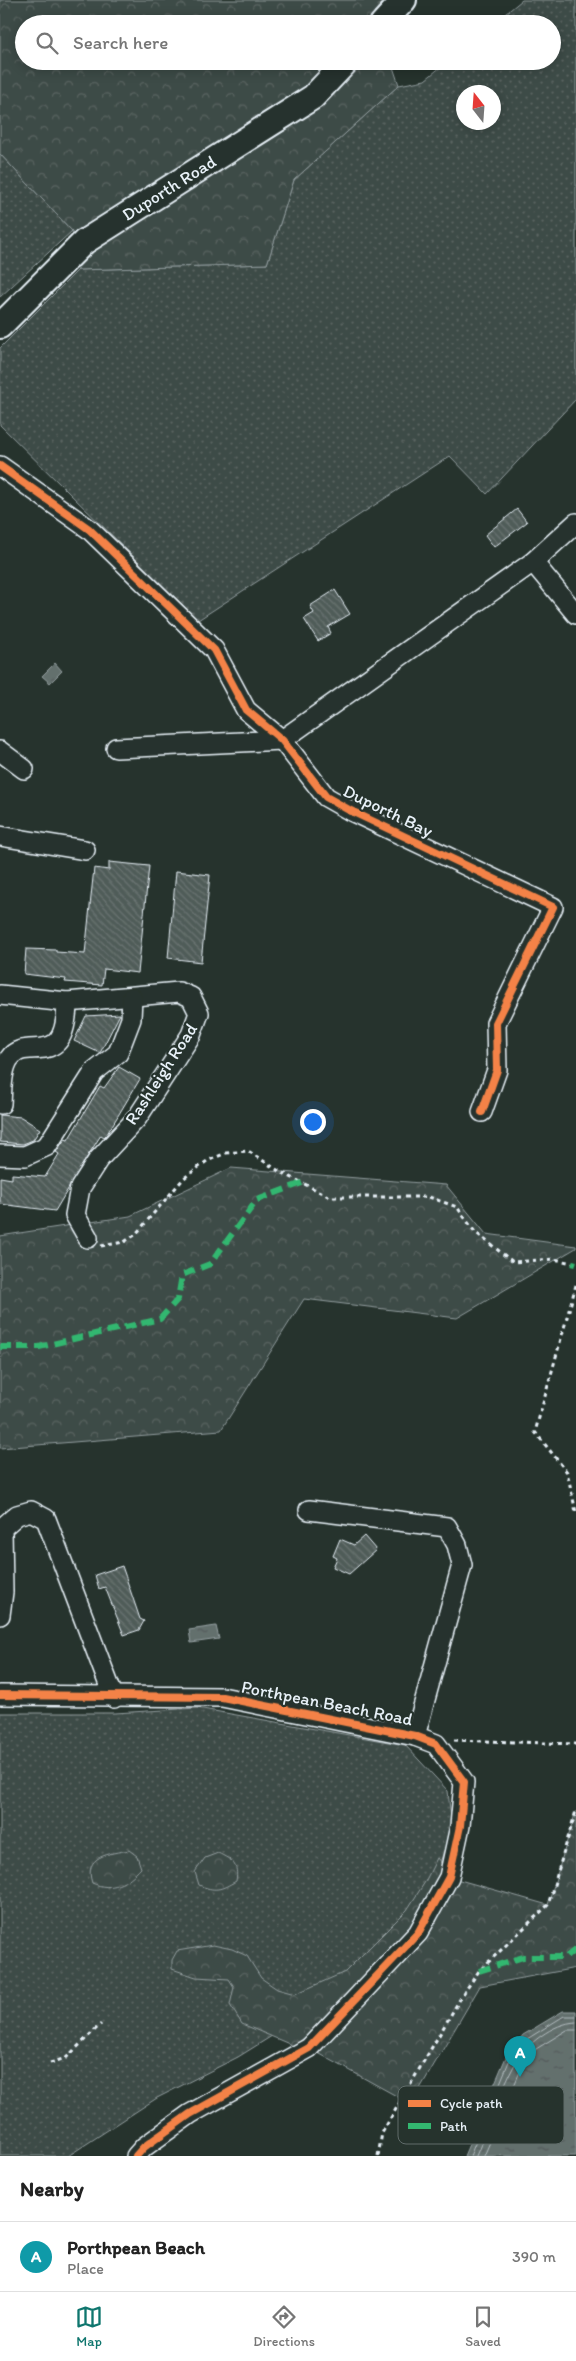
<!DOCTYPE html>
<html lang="en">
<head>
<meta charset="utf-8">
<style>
	:root { --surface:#fff; --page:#f6f6f6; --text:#222; --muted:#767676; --line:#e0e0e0; --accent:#0f766e }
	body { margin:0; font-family:Itim,sans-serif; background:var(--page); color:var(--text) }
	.compass { position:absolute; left:456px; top:85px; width:45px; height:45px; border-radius:50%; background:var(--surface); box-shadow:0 2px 12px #0003; rotate:343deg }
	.you { position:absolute; left:312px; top:1121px; width:18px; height:18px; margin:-12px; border:4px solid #fff; border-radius:50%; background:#1a73e8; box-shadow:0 0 0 8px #1a73e833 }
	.badge { display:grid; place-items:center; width:32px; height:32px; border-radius:50%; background:var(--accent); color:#fff; font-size:16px; font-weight:700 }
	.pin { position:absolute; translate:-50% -41px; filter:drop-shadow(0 1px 2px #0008) }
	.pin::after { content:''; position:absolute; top:26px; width:18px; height:15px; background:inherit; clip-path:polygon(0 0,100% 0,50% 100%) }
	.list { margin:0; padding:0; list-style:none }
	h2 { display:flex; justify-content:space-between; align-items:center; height:65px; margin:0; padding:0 20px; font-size:21px }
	h2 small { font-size:16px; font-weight:400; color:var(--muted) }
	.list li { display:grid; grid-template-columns:32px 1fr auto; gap:15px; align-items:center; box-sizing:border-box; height:70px; padding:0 20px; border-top:1px solid var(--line) }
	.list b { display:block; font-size:19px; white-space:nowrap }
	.list p { margin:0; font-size:16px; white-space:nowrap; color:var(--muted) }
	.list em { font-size:16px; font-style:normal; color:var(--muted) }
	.icon { flex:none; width:28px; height:28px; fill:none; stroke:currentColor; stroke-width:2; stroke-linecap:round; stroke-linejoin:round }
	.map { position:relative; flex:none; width:576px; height:2156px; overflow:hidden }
	.search { position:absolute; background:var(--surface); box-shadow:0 2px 12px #0003; left:15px; right:15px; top:15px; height:55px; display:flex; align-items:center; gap:12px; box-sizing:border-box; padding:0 18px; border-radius:28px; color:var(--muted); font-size:19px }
	.sheet { height:135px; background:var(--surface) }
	nav { display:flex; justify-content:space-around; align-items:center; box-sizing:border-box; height:70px; border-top:1px solid var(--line); background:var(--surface); font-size:14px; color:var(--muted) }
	nav a { display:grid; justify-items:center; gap:2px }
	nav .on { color:var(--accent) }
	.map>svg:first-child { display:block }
</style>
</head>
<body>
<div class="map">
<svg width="576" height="2156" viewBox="0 0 576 2156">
	<defs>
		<pattern id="grass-dots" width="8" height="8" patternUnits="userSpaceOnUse" patternTransform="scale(1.25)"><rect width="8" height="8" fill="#3e4b47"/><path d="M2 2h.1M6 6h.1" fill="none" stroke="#5a6562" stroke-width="1.8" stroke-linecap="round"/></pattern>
		<pattern id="forest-crowns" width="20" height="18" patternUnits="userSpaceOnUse" patternTransform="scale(1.25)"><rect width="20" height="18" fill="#3e4b47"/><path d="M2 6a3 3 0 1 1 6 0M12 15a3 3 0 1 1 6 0" fill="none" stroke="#5a6562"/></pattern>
		<pattern id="water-ripples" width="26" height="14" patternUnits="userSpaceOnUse" patternTransform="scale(1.25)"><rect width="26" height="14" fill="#636f6d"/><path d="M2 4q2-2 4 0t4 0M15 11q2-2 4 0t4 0" fill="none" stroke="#535a5a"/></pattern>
		<pattern id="building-back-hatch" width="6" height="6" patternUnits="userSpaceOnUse" patternTransform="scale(1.25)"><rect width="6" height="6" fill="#505c59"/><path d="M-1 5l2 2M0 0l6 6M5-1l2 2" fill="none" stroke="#697472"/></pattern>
	</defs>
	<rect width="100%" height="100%" fill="#26332d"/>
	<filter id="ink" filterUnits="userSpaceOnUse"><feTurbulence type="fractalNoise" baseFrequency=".02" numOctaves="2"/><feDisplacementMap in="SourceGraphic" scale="10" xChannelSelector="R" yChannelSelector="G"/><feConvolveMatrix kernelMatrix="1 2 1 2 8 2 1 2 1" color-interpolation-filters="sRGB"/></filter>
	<g filter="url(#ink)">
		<!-- grass -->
		<g fill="url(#grass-dots)" stroke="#939ea0" fill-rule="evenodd">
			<path d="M522,0H576V399L487,494L450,456L198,620L0,425V348L78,270L267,264L294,180L399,85L425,80L448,61H552V24H493ZM464,92H494V122H464Z"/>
			<path d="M0,154L72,231L0,297Z"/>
			<path d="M197,1708L405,1745L448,1791L452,1828L435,1877L405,1925L317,2008L238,2057L157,2098L68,2156H0V1713H115Z"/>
		</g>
		<!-- forest -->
		<g fill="url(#forest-crowns)" stroke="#939ea0">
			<path d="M0,0H385L374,12L378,24H24V61H391L399,85L294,180L267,264L78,270L72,231L0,154Z"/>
			<path d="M231,1168L446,1185L486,1234L576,1246V1248L457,1318L304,1299L221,1430L0,1448V1236L130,1216Z"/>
			<path d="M576,1811V1968L480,1986L411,2104L309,2048L418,1933L449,1877L548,1905Z"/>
			<path d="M129,1850L137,1856L141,1868C127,1883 112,1892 92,1883C83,1855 109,1854 129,1850Z"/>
			<path d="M218,1853C232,1860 239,1864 236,1881C221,1890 215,1892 199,1885L195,1872L205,1858Z"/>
			<path d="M437,1858L445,1868L429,1904L395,1949L334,2014L294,2046L242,2024L230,2005L234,1987L229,1979L196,1977L172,1969V1960L177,1951L213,1945L232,1949L247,1956L261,1978L277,1989L295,1994L345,1972L407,1910L425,1882Z"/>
		</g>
		<!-- water -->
		<g fill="url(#water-ripples)" stroke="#98a3a5">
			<path d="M55,663L62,671L50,683L42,676Z"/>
			<path d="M216,1626L219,1639L191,1643L189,1630Z"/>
			<path d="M563,2011H576V2156H464L506,2057L523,2035Z"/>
		</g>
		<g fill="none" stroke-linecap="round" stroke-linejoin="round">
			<!-- shore -->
			<g stroke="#b3bdc0" stroke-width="1">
				<path d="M470,2156L510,2059L527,2039L564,2016H576"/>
				<path d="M476,2156C489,2126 499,2093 515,2064C526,2044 553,2023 576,2022"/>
				<path d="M484,2156L522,2067L536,2049L567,2030H576"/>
			</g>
		</g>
		<!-- building -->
		<g fill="url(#building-back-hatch)" stroke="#e8f1f8">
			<path d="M517,509L527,522L494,547L485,535Z"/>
			<path d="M335,590L350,614L328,627L331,633L318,641L304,619L314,613L310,606Z"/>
			<path d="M109,862L149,866L138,973L104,969L102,985L65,982L66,979L24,974L26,949L56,950V952L85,954L94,868L109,870Z"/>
			<path d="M176,871L210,875L201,962L168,958Z"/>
			<path d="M120,1014L100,1053L74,1041L86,1016Z"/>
			<path d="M119,1067L140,1079L107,1134L104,1137L101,1135L89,1154L55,1211L0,1204V1177L12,1179V1174L45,1177L59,1154L56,1152L65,1139L68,1140L100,1086L104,1088Z"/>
			<path d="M0,1115L21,1117L40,1129L33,1140L23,1144L0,1142Z"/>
			<path d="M364,1536L376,1550L349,1574L333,1567L337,1558L333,1556L340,1539L354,1545Z"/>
			<path d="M122,1566L140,1619L144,1621L139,1630L124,1635L105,1587L99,1589L95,1575Z"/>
		</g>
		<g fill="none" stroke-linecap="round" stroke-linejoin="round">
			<!-- minor casing -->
			<g stroke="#e8f1f8" stroke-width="22">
				<g id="minor">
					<path d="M0,466L89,529L214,650L246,710L282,740L326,797L349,810L553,907L496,1023L497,1070L482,1112"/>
					<path d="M533,562L576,614"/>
					<path d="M116,748L282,740L533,562L576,523"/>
					<path d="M0,751L24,769"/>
					<path d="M0,836L85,850"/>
					<path d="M0,995L67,1002L179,992L191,997L199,1013L191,1035L137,1118L98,1160L80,1188L75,1215L88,1238"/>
					<path d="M1,1104C2,1091 1,1071 9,1059C26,1033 66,1075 67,1002"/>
					<path d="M0,1155L25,1156L47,1146L94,1072L118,1053L131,1019L132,997"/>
					<path d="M309,1510L447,1527L457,1545L462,1565L415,1736"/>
					<path d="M0,1615L3,1592L2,1528L17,1515L31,1511L46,1519L114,1698"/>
					<path d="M0,1695L222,1697L415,1736L436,1744L464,1782L460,1826L449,1877L418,1933L309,2048L190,2114L144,2147L136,2156"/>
				</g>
			</g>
			<!-- tertiary casing -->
			<g stroke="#e8f1f8" stroke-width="28">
				<g id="tertiary">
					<path d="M382,24L404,0"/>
					<path d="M0,326L84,242L313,97L347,61"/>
				</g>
			</g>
			<!-- path -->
			<g stroke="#e8f1f8" stroke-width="3" stroke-dasharray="4 4" stroke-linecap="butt">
				<path d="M101,1246L124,1242L135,1235L184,1178L207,1161L226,1153L248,1151L279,1171L330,1197H429L457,1207L475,1232L513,1262L554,1259L572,1263"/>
				<path d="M576,1285L535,1432L567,1472L576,1512"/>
				<path d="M454,1740L576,1744"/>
				<path d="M50,2063L66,2058L101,2024"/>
				<path d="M378,2156L382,2133L463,1994L479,1971L548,1905L576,1811"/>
			</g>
			<!-- minor -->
			<use href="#minor" stroke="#26332d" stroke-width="19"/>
			<!-- tertiary -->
			<use href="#tertiary" stroke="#26332d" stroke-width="24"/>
			<!-- quiet -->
			<g stroke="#33b770" stroke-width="6" stroke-dasharray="12 6" stroke-linecap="butt">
				<path d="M572,1263L576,1264"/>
				<path d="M0,1347H39L160,1319L178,1299L182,1275L210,1264L257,1200L302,1183"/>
				<path d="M479,1971L523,1957H566L576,1949"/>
			</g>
			<!-- cycleway casing -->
			<g stroke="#26332d" stroke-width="11">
				<g id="cycleway">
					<path d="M0,466L89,529L214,650L246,710L282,740L326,797L349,810L553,907L496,1023L497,1070L482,1112"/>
					<path d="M0,1695L222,1697L415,1736L436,1744L464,1782L460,1826L449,1877L418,1933L309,2048L190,2114L144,2147L136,2156"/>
				</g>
			</g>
			<!-- cycleway -->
			<use href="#cycleway" stroke="#f48246" stroke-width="8"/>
		</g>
	</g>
	<g text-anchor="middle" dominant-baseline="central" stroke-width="4.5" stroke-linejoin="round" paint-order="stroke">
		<!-- street labels -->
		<g font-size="18" fill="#e8f1f8" stroke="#26332d">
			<text transform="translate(169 188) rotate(-32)">Duporth Road</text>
			<text transform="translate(388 811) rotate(26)">Duporth Bay</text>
			<text transform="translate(161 1074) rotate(-57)">Rashleigh Road</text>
			<text transform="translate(327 1703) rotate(11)">Porthpean Beach Road</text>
		</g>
	</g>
	<!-- legend -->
	<rect x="398" y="2086" width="166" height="58" rx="8" fill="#26332d" stroke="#606c6a" stroke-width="1"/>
	<rect x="408" y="2100" width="23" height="7" fill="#f48246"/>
	<rect x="408" y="2123" width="23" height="6" fill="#33b770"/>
	<g font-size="14" fill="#e8f1f8">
		<text x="440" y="2108">Cycle path</text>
		<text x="440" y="2131">Path</text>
	</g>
</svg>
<svg class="compass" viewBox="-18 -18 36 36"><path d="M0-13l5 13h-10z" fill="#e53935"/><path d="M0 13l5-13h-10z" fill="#767676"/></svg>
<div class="you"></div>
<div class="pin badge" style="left:520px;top:2077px;background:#0f9aa8">A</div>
<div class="search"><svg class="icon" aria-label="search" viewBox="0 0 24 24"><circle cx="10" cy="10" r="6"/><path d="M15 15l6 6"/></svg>Search here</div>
</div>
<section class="sheet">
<h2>Nearby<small></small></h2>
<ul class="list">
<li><span class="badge" style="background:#0f9aa8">A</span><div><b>Porthpean Beach</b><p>Place</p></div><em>390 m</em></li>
</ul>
</section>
<nav>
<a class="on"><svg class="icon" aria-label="map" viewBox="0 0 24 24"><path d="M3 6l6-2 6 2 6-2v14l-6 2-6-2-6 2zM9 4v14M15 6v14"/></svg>Map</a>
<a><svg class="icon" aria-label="directions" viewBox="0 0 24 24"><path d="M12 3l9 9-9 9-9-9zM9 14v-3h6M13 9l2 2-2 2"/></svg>Directions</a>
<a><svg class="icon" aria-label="saved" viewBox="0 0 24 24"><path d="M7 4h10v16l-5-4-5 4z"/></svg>Saved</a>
</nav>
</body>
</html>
